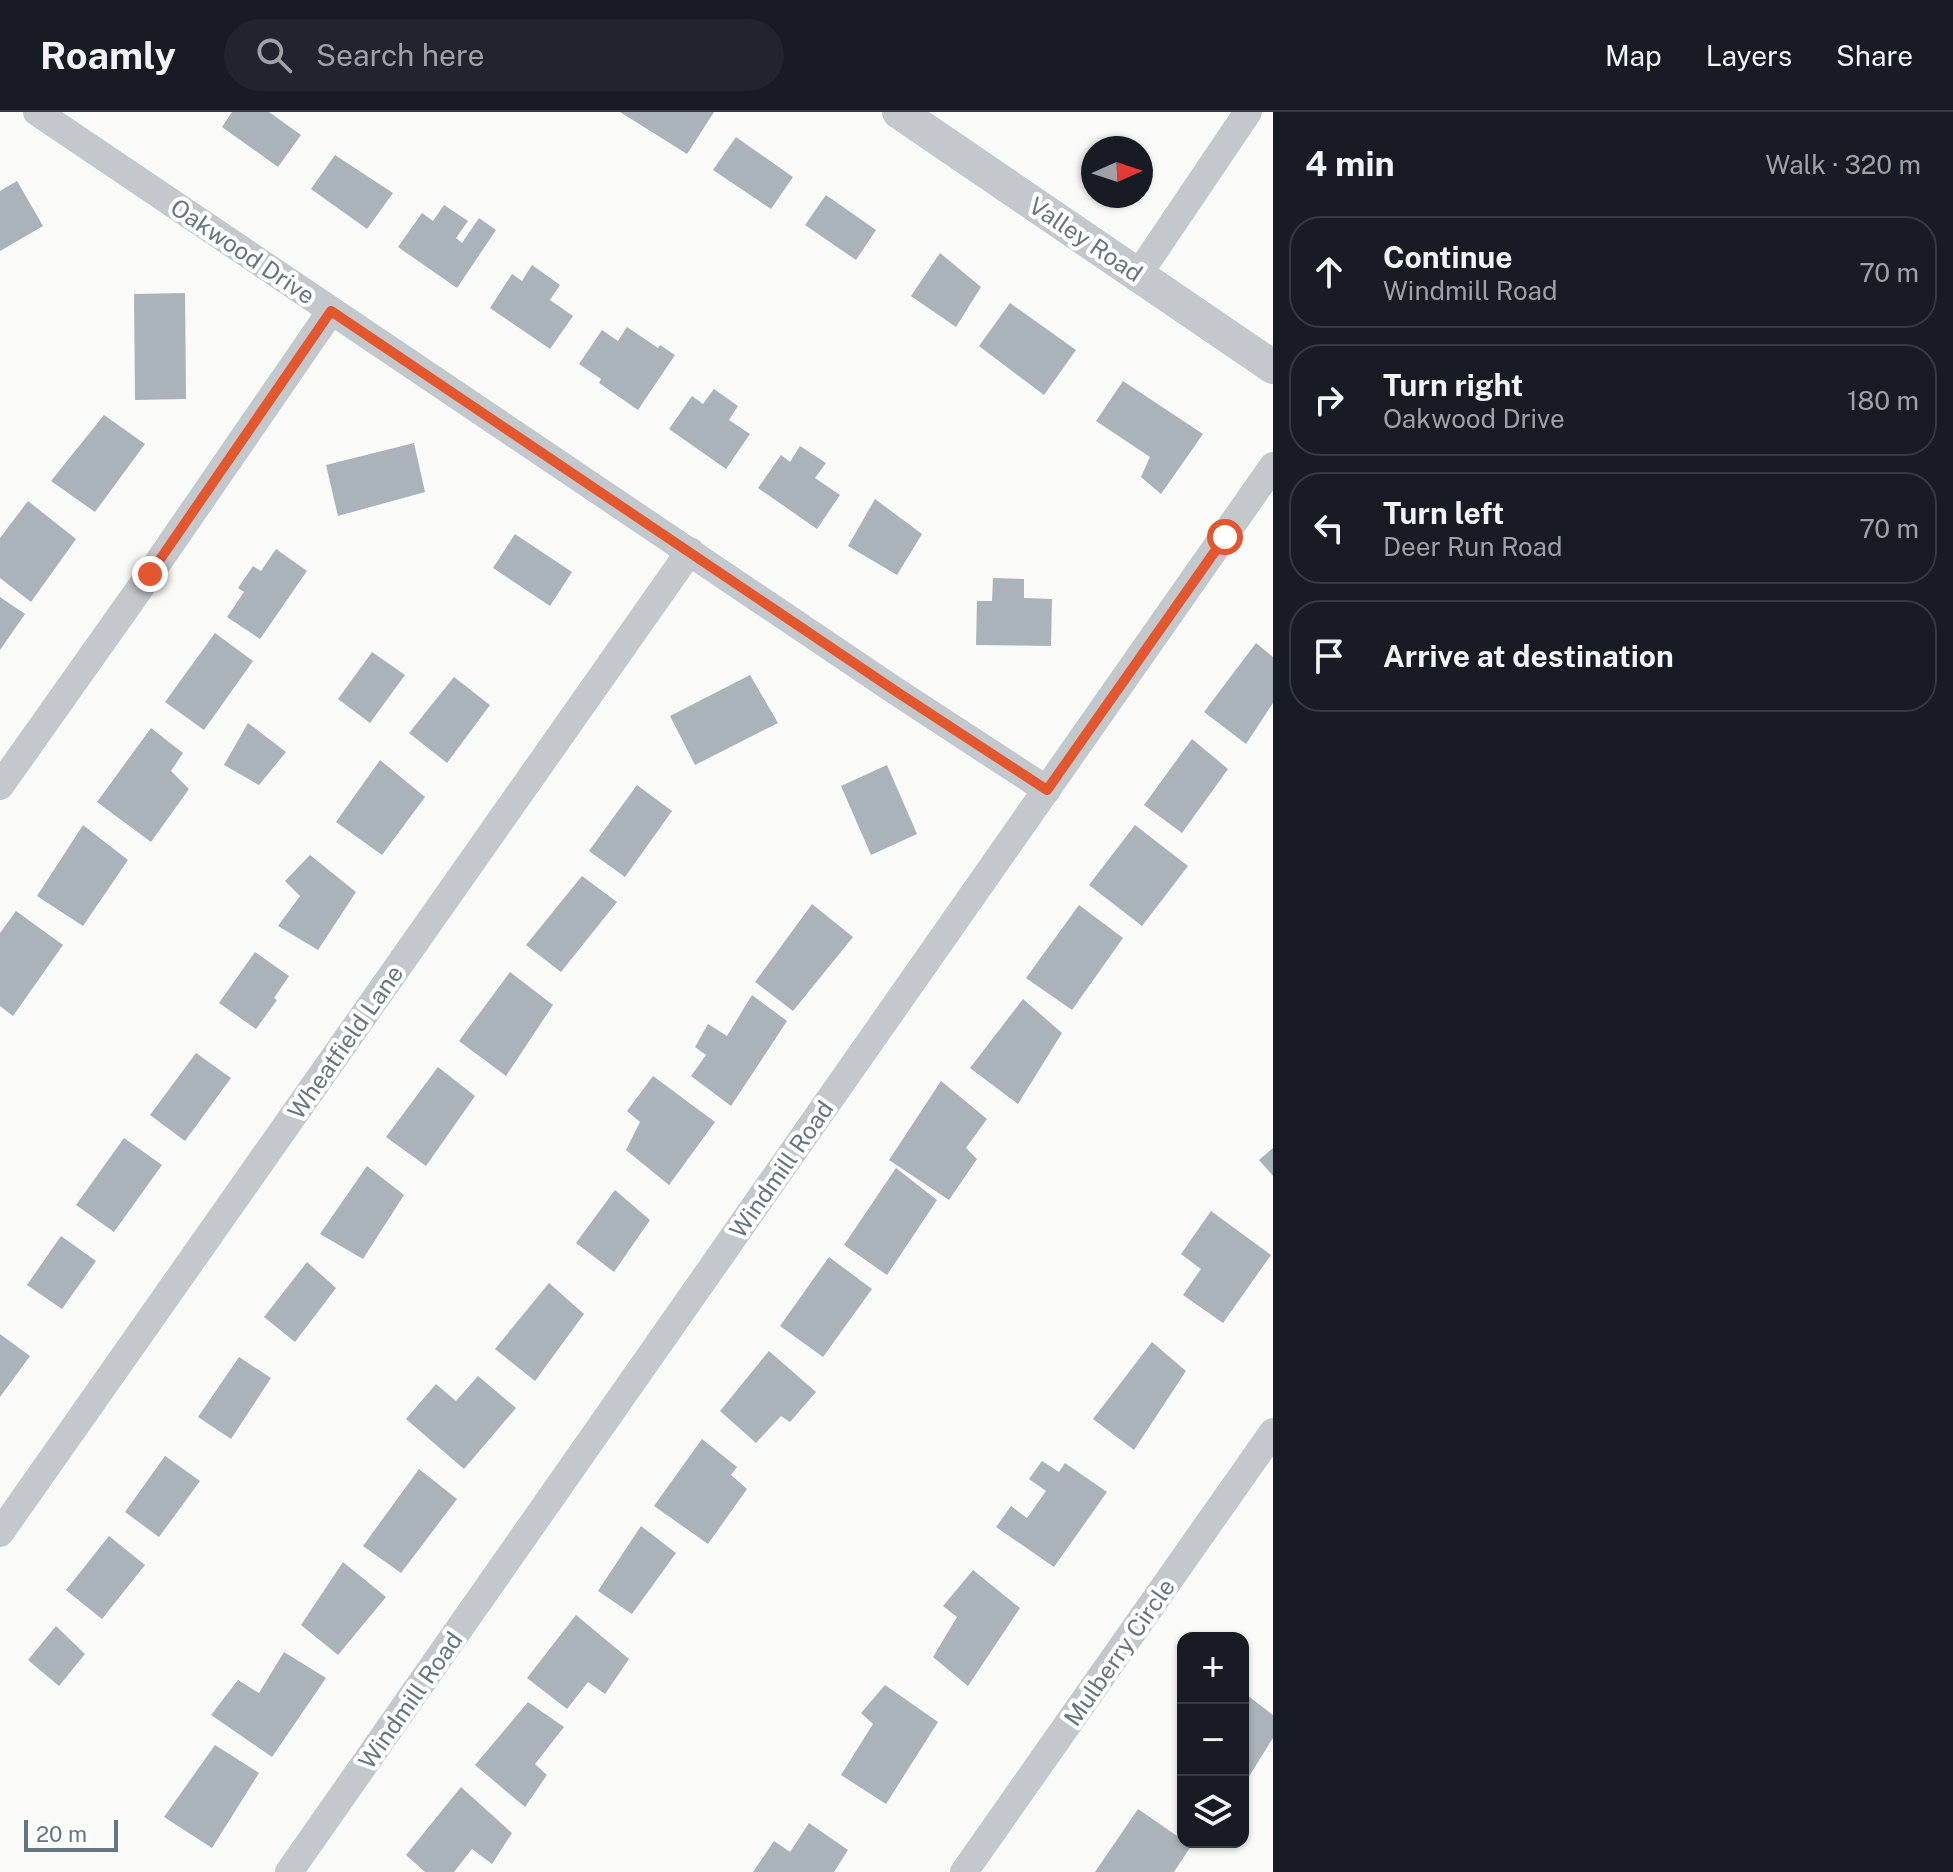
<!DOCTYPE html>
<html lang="en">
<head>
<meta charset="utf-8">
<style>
	:root { --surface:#171b24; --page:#20242c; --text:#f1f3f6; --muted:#9ea1a6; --line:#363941 }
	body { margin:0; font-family:"Public Sans",sans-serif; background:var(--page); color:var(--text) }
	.controls { position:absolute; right:24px; bottom:24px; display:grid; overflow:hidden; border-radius:16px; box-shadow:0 2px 6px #0004 }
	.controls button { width:72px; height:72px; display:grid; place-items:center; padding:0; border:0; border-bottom:2px solid var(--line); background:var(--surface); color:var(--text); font:40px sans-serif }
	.compass { position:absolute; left:1081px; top:24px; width:72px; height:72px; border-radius:50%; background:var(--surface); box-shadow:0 2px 6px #0004; rotate:87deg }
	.scale { position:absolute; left:24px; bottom:20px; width:94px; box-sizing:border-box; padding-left:8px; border:4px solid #657683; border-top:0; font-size:22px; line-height:28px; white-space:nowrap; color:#657683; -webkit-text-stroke:6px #fff; paint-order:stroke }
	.stop { position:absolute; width:24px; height:24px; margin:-18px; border:6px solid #e4572e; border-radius:50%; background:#fff }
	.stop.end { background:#e4572e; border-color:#fff; box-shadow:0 2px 8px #0008 }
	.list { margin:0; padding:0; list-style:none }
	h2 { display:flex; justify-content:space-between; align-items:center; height:104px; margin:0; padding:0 32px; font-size:34px }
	h2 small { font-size:26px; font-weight:400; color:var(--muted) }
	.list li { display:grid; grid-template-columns:52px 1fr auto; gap:24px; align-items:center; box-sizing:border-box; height:112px; margin:0 16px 16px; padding:0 16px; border:2px solid var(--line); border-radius:32px }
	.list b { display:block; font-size:30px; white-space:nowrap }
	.list p { margin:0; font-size:26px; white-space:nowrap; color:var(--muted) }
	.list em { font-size:26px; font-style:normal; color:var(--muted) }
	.icon { flex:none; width:44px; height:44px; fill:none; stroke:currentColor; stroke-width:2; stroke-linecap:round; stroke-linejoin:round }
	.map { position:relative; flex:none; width:1273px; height:1760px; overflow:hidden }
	header { display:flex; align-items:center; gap:48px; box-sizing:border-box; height:112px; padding:0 40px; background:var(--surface); border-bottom:2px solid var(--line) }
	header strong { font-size:38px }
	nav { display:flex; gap:44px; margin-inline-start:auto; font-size:28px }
	.search { width:560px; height:72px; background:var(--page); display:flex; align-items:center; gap:20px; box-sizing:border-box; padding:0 28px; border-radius:44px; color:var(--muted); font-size:30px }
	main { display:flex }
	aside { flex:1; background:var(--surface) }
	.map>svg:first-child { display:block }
</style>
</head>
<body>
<header>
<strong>Roamly</strong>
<div class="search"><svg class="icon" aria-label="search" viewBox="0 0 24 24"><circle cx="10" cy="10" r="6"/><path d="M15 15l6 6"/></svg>Search here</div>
<nav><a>Map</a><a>Layers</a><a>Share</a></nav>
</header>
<main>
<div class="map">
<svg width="1273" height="1760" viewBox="0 0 1273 1760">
	<rect width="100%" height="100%" fill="#fafaf8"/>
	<!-- building -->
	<g fill="#aab3b9">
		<path d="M232,0H269L301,23L278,55L222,15Z"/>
		<path d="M620,0H714L687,42Z"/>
		<path d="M736,25L793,65L771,97L713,58Z"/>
		<path d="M335,43L393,81L367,117L311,77Z"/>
		<path d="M17,69L43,114L0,139V79Z"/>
		<path d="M826,83L876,118L856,148L805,113Z"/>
		<path d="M444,93L468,109L456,126L462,131L479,106L496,118L457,176L398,135L422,101L433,109Z"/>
		<path d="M940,141L981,175L956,215L911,184Z"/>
		<path d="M532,153L560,173L550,188L573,204L550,237L490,196L512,162L522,169Z"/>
		<path d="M185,181L186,287L135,288L134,182Z"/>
		<path d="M1010,191L1076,238L1044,283L979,234Z"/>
		<path d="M627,215L658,236L660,233L675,243L638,298L599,271L601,267L579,252L602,218L618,229Z"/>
		<path d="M1123,269L1203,322L1161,382L1141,365L1150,345L1096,309Z"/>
		<path d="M714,277L738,294L729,308L750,322L726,357L669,317L692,284L703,292Z"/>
		<path d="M104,303L145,332L95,400L51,369Z"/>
		<path d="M414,331L425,380L338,404L326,353Z"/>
		<path d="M800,334L826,351L815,366L840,383L817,417L758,376L781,343L790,350Z"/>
		<path d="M875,387L922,422L897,463L848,434Z"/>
		<path d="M28,389L76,427L31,490L0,466V426Z"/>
		<path d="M515,422L572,460L550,494L493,456Z"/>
		<path d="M276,437L307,459L260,527L227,505L244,480L238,476L253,454L261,459Z"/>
		<path d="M993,466L1024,467V486L1052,487L1051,534L976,533L977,489H992Z"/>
		<path d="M0,485L25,502L0,538Z"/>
		<path d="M215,521L253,549L204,618L165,590Z"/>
		<path d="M1256,531L1273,545V591L1246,632L1204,600Z"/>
		<path d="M372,540L405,563L370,611L338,587Z"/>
		<path d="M750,563L778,611L695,653L670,604Z"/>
		<path d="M454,565L490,593L447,651L409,621Z"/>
		<path d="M248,611L286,640L259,673L224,653Z"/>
		<path d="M151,616L183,641L171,659L189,677L151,730L97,690Z"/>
		<path d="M1192,627L1228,657L1182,721L1144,693Z"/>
		<path d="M380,648L425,685L382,743L336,710Z"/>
		<path d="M887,653L917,722L871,743L841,674Z"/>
		<path d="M637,673L672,699L625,765L589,739Z"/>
		<path d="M83,713L128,748L83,814L37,784Z"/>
		<path d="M1135,713L1188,754L1142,814L1089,773Z"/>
		<path d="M310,743L356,780L318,838L278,814L300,784L285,769Z"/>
		<path d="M582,764L617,790L561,860L526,833Z"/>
		<path d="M812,792L853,825L793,899L755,870Z"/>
		<path d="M1079,793L1123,826L1072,898L1026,866Z"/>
		<path d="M16,799L63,833L13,904L0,894V821Z"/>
		<path d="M255,840L289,864L274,886L277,888L256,917L219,891Z"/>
		<path d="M510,860L553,893L506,964L459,929Z"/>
		<path d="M752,883L787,909L731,994L691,964L706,943L695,935L708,912L727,924Z"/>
		<path d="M1023,887L1062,921L1018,992L970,956Z"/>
		<path d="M196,941L231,966L185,1029L150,1003Z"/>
		<path d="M438,955L475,984L426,1054L386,1025Z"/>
		<path d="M653,964L715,1010L669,1073L626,1038L640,1010L627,999Z"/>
		<path d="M941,969L987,1007L966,1036L977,1047L949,1088L889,1048Z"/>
		<path d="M124,1026L162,1053L114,1120L76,1093Z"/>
		<path d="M1273,1036V1064L1259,1048Z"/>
		<path d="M367,1054L404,1083L363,1147L320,1122Z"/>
		<path d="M896,1056L937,1088L887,1163L844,1133Z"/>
		<path d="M615,1078L650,1108L614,1160L576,1131Z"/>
		<path d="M1211,1099L1271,1143L1223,1211L1183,1183L1201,1157L1181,1142Z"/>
		<path d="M61,1124L96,1149L62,1197L27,1173Z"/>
		<path d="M829,1145L872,1177L823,1245L780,1214Z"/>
		<path d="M307,1150L336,1176L295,1230L264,1205Z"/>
		<path d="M549,1171L584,1202L535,1269L495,1237Z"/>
		<path d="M0,1222L30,1244L0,1285Z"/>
		<path d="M1152,1230L1186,1259L1134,1338L1093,1307Z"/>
		<path d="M769,1239L816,1280L790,1310L781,1304L756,1331L720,1299Z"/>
		<path d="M239,1245L271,1266L231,1327L198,1305Z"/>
		<path d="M478,1264L516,1296L464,1357L406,1307L436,1272L456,1289Z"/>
		<path d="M702,1327L737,1355L731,1363L747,1377L708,1432L654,1394Z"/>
		<path d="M165,1344L200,1369L159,1425L125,1400Z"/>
		<path d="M1042,1349L1059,1360L1065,1351L1107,1380L1054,1455L996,1415L1011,1394L1027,1406L1046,1379L1029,1367Z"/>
		<path d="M419,1357L457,1387L401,1461L363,1434Z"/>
		<path d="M641,1414L676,1441L632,1502L598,1479Z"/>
		<path d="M109,1424L145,1453L102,1507L66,1478Z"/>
		<path d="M343,1450L386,1485L338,1543L301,1513Z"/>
		<path d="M973,1458L1020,1496L968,1574L933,1545L957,1505L943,1494Z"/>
		<path d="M576,1503L629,1547L605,1582L588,1570L567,1597L527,1566Z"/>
		<path d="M56,1514L85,1542L59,1574L28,1548Z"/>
		<path d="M284,1540L326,1566L272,1645L211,1603L238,1568L259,1581Z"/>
		<path d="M885,1573L938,1610L886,1692L841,1663L873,1612L861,1601Z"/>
		<path d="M1243,1580L1273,1603V1626L1243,1674Z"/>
		<path d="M528,1590L564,1615L535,1652L547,1663L525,1695L475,1653Z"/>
		<path d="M215,1633L259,1661L212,1736L164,1705Z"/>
		<path d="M461,1675L512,1721L492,1752L472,1737L454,1760H425L406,1743Z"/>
		<path d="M1138,1697L1183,1728V1730L1191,1734L1174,1760H1095Z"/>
		<path d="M809,1711L848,1738L834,1760H753L774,1729L790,1740Z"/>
	</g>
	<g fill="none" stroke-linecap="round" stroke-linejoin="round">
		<!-- minor -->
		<g stroke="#c3c8cc" stroke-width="28">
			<path d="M37,0L897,580L1047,678"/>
			<path d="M1138,163L1248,0"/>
			<path d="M0,674L150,462L331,199"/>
			<path d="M0,1421L690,439"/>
			<path d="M289,1760L1273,354"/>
			<path d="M964,1760L1273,1320"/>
		</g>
		<!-- tertiary -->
		<path stroke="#c3c8cc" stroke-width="34" d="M899,0L1273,255"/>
	</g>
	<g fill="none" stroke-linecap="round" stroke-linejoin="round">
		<!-- route -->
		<path stroke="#e4572e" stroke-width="10" d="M150,462L331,199L897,580L1047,678L1225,425"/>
	</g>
	<g text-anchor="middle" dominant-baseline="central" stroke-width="8" stroke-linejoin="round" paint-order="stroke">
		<!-- street labels -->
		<g font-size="24" fill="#657683" stroke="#fff">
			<text transform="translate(1086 127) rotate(34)">Valley Road</text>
			<text transform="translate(243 139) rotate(34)">Oakwood Drive</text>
			<text transform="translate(345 930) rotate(-55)">Wheatfield Lane</text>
			<text transform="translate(781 1057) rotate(-55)">Windmill Road</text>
			<text transform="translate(1119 1540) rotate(-55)">Mulberry Circle</text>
			<text transform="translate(410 1588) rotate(-55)">Windmill Road</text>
		</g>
	</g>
</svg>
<div class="controls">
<button>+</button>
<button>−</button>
<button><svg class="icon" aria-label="layers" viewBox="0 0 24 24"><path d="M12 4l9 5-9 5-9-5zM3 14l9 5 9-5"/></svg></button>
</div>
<svg class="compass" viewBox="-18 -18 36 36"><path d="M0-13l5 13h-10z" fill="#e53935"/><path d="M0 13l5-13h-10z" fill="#9ea1a6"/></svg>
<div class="scale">20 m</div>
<div class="stop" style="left:1225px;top:425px"></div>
<div class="stop end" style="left:150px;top:462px"></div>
</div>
<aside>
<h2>4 min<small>Walk · 320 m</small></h2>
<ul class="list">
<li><svg class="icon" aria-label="ahead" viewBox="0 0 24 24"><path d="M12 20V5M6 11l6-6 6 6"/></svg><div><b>Continue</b><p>Windmill Road</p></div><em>70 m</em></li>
<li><svg class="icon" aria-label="right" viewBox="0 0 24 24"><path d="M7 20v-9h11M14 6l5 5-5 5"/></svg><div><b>Turn right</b><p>Oakwood Drive</p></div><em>180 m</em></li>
<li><svg class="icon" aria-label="left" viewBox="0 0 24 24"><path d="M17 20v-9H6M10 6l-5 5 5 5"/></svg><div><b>Turn left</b><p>Deer Run Road</p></div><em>70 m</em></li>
<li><svg class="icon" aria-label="arrive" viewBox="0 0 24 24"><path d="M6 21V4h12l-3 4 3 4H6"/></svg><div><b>Arrive at destination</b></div></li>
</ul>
</aside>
</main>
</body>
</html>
